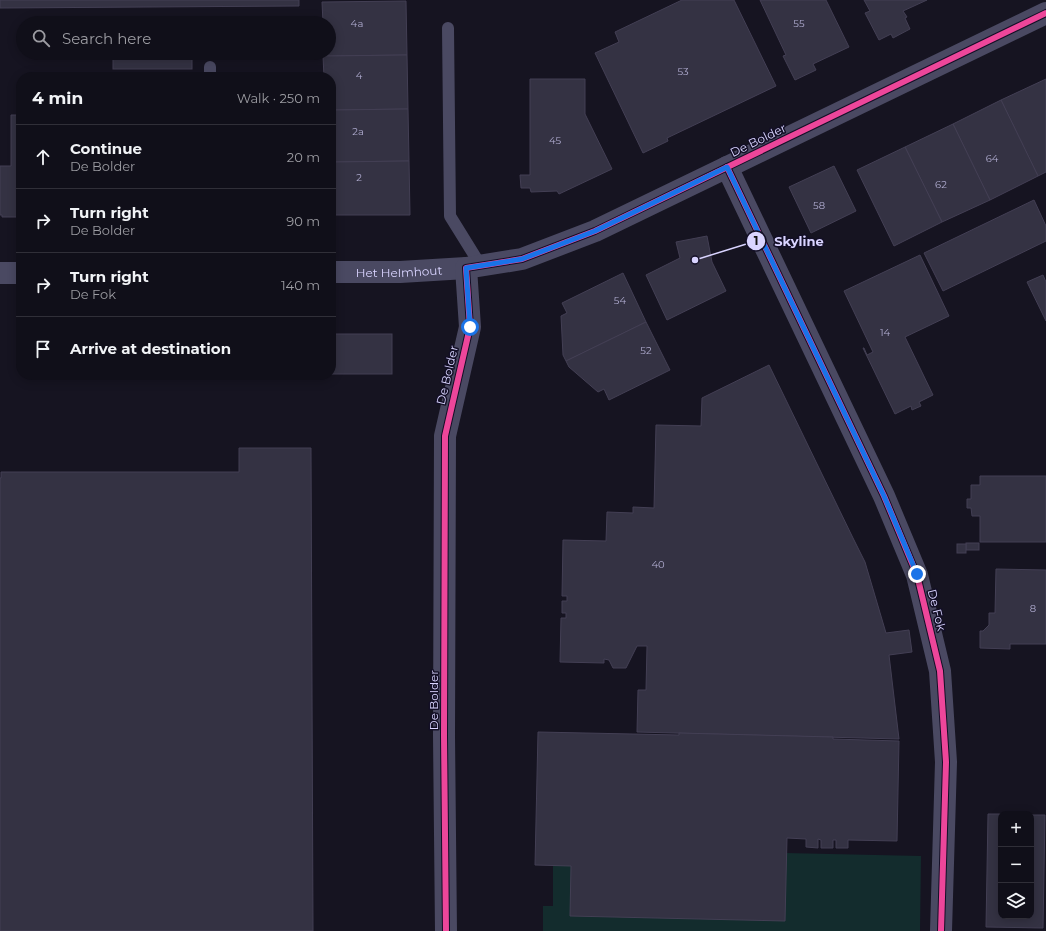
<!DOCTYPE html>
<html lang="en">
<head>
<meta charset="utf-8">
<style>
	:root { --surface:#100f19; --page:#1e1d26; --text:#f1f3f6; --muted:#9c9ca2; --line:#302f38 }
	body { margin:0; font-family:Montserrat,sans-serif; background:var(--page); color:var(--text) }
	.controls { position:absolute; right:12px; bottom:12px; display:grid; overflow:hidden; border-radius:8px; box-shadow:0 2px 10px #0003 }
	.controls button { width:36px; height:36px; display:grid; place-items:center; padding:0; border:0; border-bottom:1px solid var(--line); background:var(--surface); color:var(--text); font:20px sans-serif }
	.stop { position:absolute; width:12px; height:12px; margin:-9px; border:3px solid #1a73e8; border-radius:50%; background:#fff }
	.stop.end { background:#1a73e8; border-color:#fff; box-shadow:0 1px 4px #0008 }
	.list { margin:0; padding:0; list-style:none }
	h2 { display:flex; justify-content:space-between; align-items:center; height:52px; margin:0; padding:0 16px; font-size:17px }
	h2 small { font-size:13px; font-weight:400; color:var(--muted) }
	.list li { display:grid; grid-template-columns:26px 1fr auto; gap:12px; align-items:center; box-sizing:border-box; height:64px; padding:0 16px; border-top:1px solid var(--line) }
	.list b { display:block; font-size:15px; white-space:nowrap }
	.list p { margin:0; font-size:13px; white-space:nowrap; color:var(--muted) }
	.list em { font-size:13px; font-style:normal; color:var(--muted) }
	.icon { flex:none; width:22px; height:22px; fill:none; stroke:currentColor; stroke-width:2; stroke-linecap:round; stroke-linejoin:round }
	.map { position:relative; flex:none; width:1046px; height:931px; overflow:hidden }
	.search { position:absolute; background:var(--surface); box-shadow:0 2px 10px #0003; left:16px; top:16px; width:320px; height:44px; display:flex; align-items:center; gap:10px; box-sizing:border-box; padding:0 14px; border-radius:22px; color:var(--muted); font-size:15px }
	.panel { position:absolute; background:var(--surface); box-shadow:0 2px 10px #0003; left:16px; top:72px; width:320px; height:308px; border-radius:16px }
	.map>svg:first-child { display:block }
</style>
</head>
<body>
<div class="map">
<svg width="1046" height="931" viewBox="0 0 1046 931">
	<rect width="100%" height="100%" fill="#161421"/>
	<!-- green -->
	<path fill="#132c2d" d="M553,848L921,856L920,931H543V906H553Z"/>
	<!-- building -->
	<g fill="#343243" stroke="#433f54">
		<path d="M0,0H299V6L0,8Z"/>
		<path d="M682,0H734L776,86L667,138L668,141L643,153L595,53L619,42L615,32Z"/>
		<path d="M760,0H826L849,47L813,64L816,70L795,80L783,56L786,55Z"/>
		<path d="M864,0H927L903,11L907,17L905,18L910,29L893,38L891,34L879,40L865,13L870,11Z"/>
		<path d="M406,1L407,55L323,56V53H329V23H323L322,2Z"/>
		<rect x="113" y="53" width="79" height="16"/>
		<path d="M407,55L408,109L331,110V77H324L323,56Z"/>
		<path d="M530,79H585V114L612,169L559,194L557,191L531,192L530,188H521L520,175H530Z"/>
		<path d="M1046,79V172L1038,176L1001,100Z"/>
		<path d="M1001,100L1038,176L990,200L953,124Z"/>
		<path d="M408,109L409,161L331,162V110Z"/>
		<path d="M11,115H21V217H2V215H0V166H11Z"/>
		<path d="M953,124L990,200L942,222L905,147Z"/>
		<path d="M905,147L942,222L894,246L857,170Z"/>
		<path d="M409,161L410,215H331V162Z"/>
		<path d="M834,166L856,211L811,233L789,187Z"/>
		<path d="M1034,200L1046,226V241L943,291L924,253Z"/>
		<path d="M707,236L712,262L726,291L667,320L646,275L680,258L676,242Z"/>
		<path d="M920,255L949,316L905,337L933,395L919,402L921,406L912,410L911,406L895,414L863,348H864L867,355L873,352L844,291Z"/>
		<path d="M623,273L646,322L566,361L563,355L561,316L567,313L562,303Z"/>
		<path d="M1043,275L1046,282V321L1027,282Z"/>
		<path d="M646,322L670,370L609,400L604,389L598,392L569,367L566,361Z"/>
		<rect x="331" y="334" width="61" height="40"/>
		<path d="M769,365L853,538L865,562L886,633L909,630L912,652L889,655L899,739L637,732L638,690H646L647,646H637L626,668H613L609,660L604,659V663L560,662L561,618H566V613H562V601H567V596H562L563,540L606,541L607,512L633,513V507L654,508L656,425L701,426L702,398Z"/>
		<path d="M239,448H311L313,931H0V478H1V472H239Z"/>
		<path d="M980,476H1046V542H980V516H972L971,508H967V499H971V485H980Z"/>
		<rect x="966" y="543" width="13" height="7"/>
		<rect x="957" y="544" width="9" height="9"/>
		<path d="M996,569L1046,570V644H1010V649L980,648V631H983L989,625V613H995Z"/>
		<path d="M538,732L679,735V733L833,737V739L899,741L897,841L848,840V848H836V840H833V848H821V840L818,839V848L806,847V839L787,838L785,921L570,916L571,866L535,865Z"/>
		<path d="M988,814H1003H1001V916H1031V815H1045L1043,928L986,927Z"/>
	</g>
	<g fill="none" stroke-linecap="round" stroke-linejoin="round">
		<!-- service -->
		<g stroke="#4a4962" stroke-width="12">
			<path d="M448,28L450,216L481,266"/>
			<path d="M210,67V77"/>
		</g>
		<!-- minor -->
		<g stroke="#4a4962" stroke-width="22">
			<path d="M727,167L884,496L917,575L940,671L946,762L941,931"/>
			<path id="s1" d="M331,272H400L466,268"/>
			<path d="M0,273H21"/>
			<path d="M446,931L444,736L445,436L470,327L466,268L522,259L595,231L1046,13"/>
		</g>
		<!-- cycleway casing -->
		<g stroke="#130f26" stroke-width="8">
			<g id="cycleway">
				<path d="M727,167L884,496L917,575L940,671L946,762L941,931"/>
				<path d="M446,931L444,736L445,436L470,327L466,268L522,259L595,231L1046,13"/>
			</g>
		</g>
		<!-- cycleway -->
		<use href="#cycleway" stroke="#ed469a" stroke-width="6"/>
	</g>
	<g fill="none" stroke-linecap="round" stroke-linejoin="round">
		<!-- route -->
		<path stroke="#1a73e8" stroke-width="5" d="M470,327L466,268L522,259L595,231L727,167L884,496L917,574"/>
	</g>
	<g text-anchor="middle" dominant-baseline="central" stroke-width="3" stroke-linejoin="round" paint-order="stroke">
		<!-- number labels -->
		<g font-size="10" fill="#b0acd0">
			<text x="357" y="23">4a</text>
			<text x="799" y="23">55</text>
			<text x="683" y="71">53</text>
			<text x="359" y="75">4</text>
			<text x="358" y="131">2a</text>
			<text x="555" y="140">45</text>
			<text x="992" y="158">64</text>
			<text x="359" y="177">2</text>
			<text x="941" y="184">62</text>
			<text x="819" y="205">58</text>
			<text x="620" y="300">54</text>
			<text x="885" y="332">14</text>
			<text x="646" y="350">52</text>
			<text x="658" y="564">40</text>
			<text x="1033" y="608">8</text>
		</g>
		<!-- street labels -->
		<g font-size="12" fill="#d9d4ff" stroke="#130f26">
			<text transform="translate(758 140) rotate(-26)">De Bolder</text>
			<text stroke="none"><textPath href="#s1" startOffset="68">Het Helmhout</textPath></text>
			<text transform="translate(447 375) rotate(-77)">De Bolder</text>
			<text transform="translate(937 610) rotate(76)">De Fok</text>
			<text transform="translate(433 700) rotate(-90)">De Bolder</text>
		</g>
	</g>
	<!-- callouts -->
	<path fill="none" stroke="#d9d4ff" stroke-width="1.5" d="M695 260L756 241"/>
	<g fill="#d9d4ff" stroke="#130f26" stroke-width="1.5">
		<circle cx="695" cy="260" r="4"/>
		<circle cx="756" cy="241" r="10"/>
	</g>
	<g font-size="12" text-anchor="middle" font-weight="bold" fill="#111">
		<text x="756" y="245">1</text>
	</g>
	<g font-size="13" text-anchor="middle" font-weight="bold" fill="#d9d4ff" stroke="#130f26" stroke-width="3" stroke-linejoin="round" paint-order="stroke">
		<text x="799" y="246">Skyline</text>
	</g>
</svg>
<div class="controls">
<button>+</button>
<button>−</button>
<button><svg class="icon" aria-label="layers" viewBox="0 0 24 24"><path d="M12 4l9 5-9 5-9-5zM3 14l9 5 9-5"/></svg></button>
</div>
<div class="stop" style="left:470px;top:327px"></div>
<div class="stop end" style="left:917px;top:574px"></div>
<div class="search"><svg class="icon" aria-label="search" viewBox="0 0 24 24"><circle cx="10" cy="10" r="6"/><path d="M15 15l6 6"/></svg>Search here</div>
<section class="panel">
<h2>4 min<small>Walk · 250 m</small></h2>
<ul class="list">
<li><svg class="icon" aria-label="ahead" viewBox="0 0 24 24"><path d="M12 20V5M6 11l6-6 6 6"/></svg><div><b>Continue</b><p>De Bolder</p></div><em>20 m</em></li>
<li><svg class="icon" aria-label="right" viewBox="0 0 24 24"><path d="M7 20v-9h11M14 6l5 5-5 5"/></svg><div><b>Turn right</b><p>De Bolder</p></div><em>90 m</em></li>
<li><svg class="icon" aria-label="right" viewBox="0 0 24 24"><path d="M7 20v-9h11M14 6l5 5-5 5"/></svg><div><b>Turn right</b><p>De Fok</p></div><em>140 m</em></li>
<li><svg class="icon" aria-label="arrive" viewBox="0 0 24 24"><path d="M6 21V4h12l-3 4 3 4H6"/></svg><div><b>Arrive at destination</b></div></li>
</ul>
</section>
</div>
</body>
</html>
